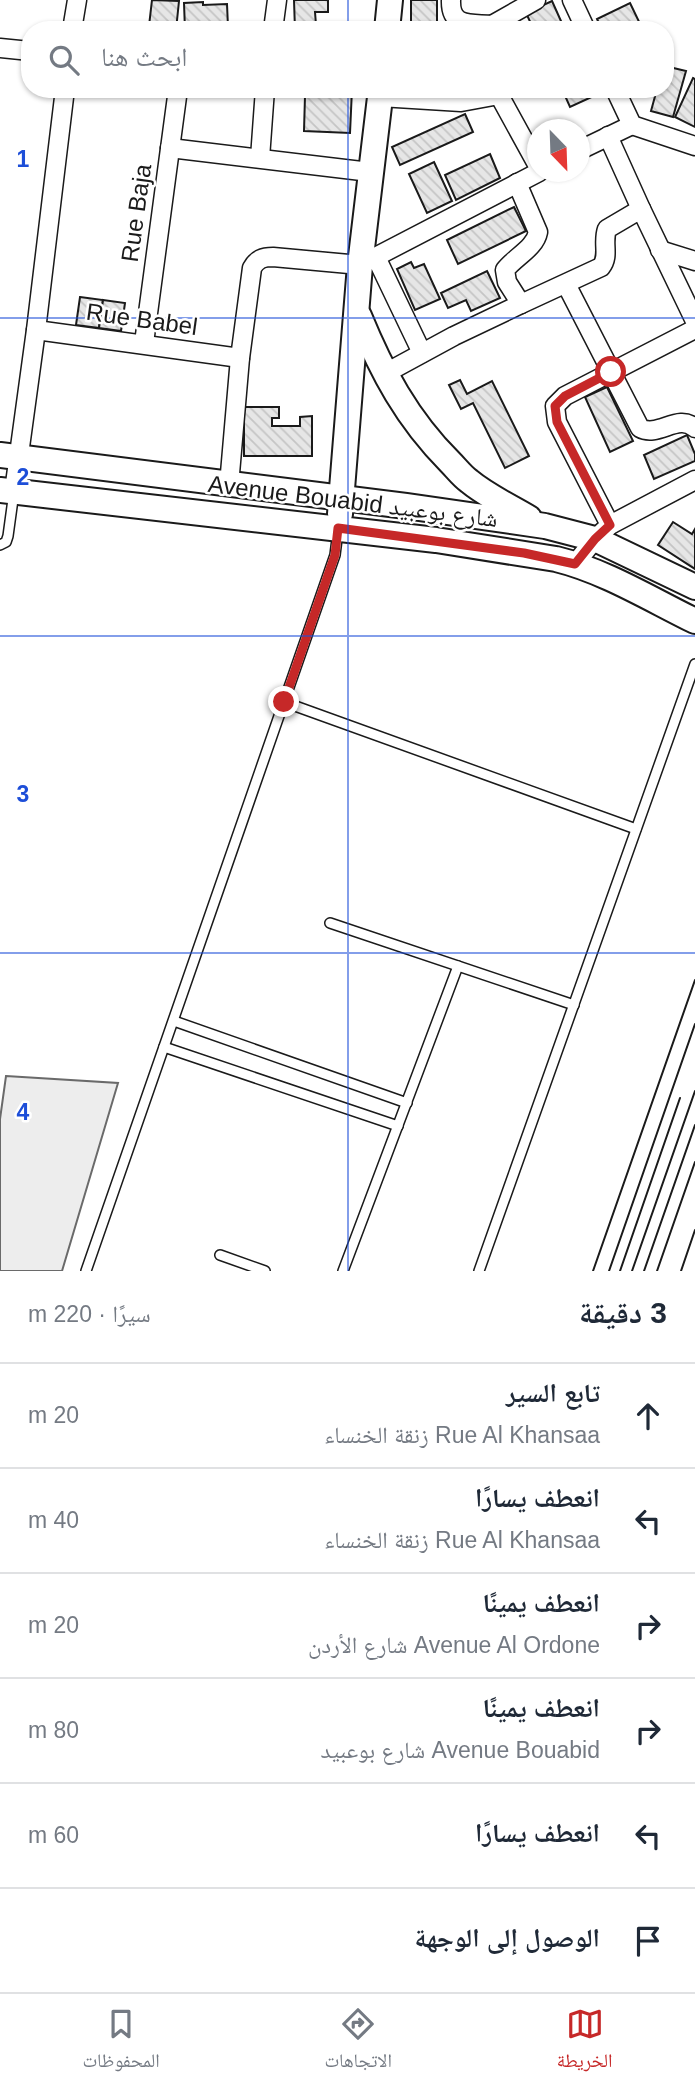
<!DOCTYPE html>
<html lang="ar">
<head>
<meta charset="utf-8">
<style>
	:root { --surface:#fff; --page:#f2f2f3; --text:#1f2937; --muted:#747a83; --line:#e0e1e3; --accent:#c62828 }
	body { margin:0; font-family:Helvetica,"Noto Naskh Arabic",sans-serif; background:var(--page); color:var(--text); direction:rtl }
	.compass { position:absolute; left:527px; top:119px; width:63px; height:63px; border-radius:50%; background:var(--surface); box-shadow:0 2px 5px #0004; rotate:157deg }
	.stop { position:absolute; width:21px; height:21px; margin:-16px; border:5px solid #c62828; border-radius:50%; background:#fff }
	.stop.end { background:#c62828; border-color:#fff; box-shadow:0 2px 7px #0008 }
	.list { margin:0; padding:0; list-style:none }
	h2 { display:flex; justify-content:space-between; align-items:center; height:91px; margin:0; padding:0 28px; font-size:30px }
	h2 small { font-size:23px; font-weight:400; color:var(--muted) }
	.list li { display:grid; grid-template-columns:46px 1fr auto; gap:21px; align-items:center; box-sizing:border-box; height:105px; padding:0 28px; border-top:2px solid var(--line) }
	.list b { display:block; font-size:26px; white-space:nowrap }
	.list p { margin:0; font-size:23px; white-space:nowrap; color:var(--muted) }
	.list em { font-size:23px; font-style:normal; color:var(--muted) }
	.icon { flex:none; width:38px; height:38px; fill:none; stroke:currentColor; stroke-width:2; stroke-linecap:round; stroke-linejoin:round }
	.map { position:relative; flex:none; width:695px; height:1271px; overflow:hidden; direction:ltr }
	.search { position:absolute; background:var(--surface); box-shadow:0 2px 5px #0004; left:21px; right:21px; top:21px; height:77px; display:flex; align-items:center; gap:18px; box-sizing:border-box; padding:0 24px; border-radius:28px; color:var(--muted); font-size:26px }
	.sheet { height:721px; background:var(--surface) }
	nav { display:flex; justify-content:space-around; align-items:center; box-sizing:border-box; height:98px; border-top:2px solid var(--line); background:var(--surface); font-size:19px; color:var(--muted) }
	nav a { display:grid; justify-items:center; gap:4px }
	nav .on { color:var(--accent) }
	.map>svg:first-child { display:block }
</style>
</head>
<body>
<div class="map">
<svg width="695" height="1271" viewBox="0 0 695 1271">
	<defs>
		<pattern id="building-back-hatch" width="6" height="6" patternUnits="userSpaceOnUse" patternTransform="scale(1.75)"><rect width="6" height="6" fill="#e6e6e6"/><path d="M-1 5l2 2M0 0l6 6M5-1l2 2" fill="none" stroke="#c5c5c5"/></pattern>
	</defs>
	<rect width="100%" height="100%" fill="#fff"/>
	<!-- parking -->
	<path fill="#ededed" stroke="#6a6a6a" stroke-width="2" d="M6,1076L118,1083L62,1271H0V1119Z"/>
	<!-- building -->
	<g fill="url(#building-back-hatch)" stroke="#1a1a1a" stroke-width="2">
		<path d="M152,0L179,1L176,30H134V25L149,26Z"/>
		<path d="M294,0H328V12H315L316,25L326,24V30H295Z"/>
		<path d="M411,0H437V28L411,29Z"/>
		<path d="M552,1L565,30H534L526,13Z"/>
		<path d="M203,2V5L227,4L228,27L213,28V30H185L184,3Z"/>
		<path d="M630,3L643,30H602L597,19Z"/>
		<path d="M665,66L686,71L673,117L651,111L657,89H665Z"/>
		<path d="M693,78L695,79V127L675,117Z"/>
		<path d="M321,89H352L350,133L304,131L305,96L320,97Z"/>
		<path d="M562,89H593L596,95L570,107Z"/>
		<path d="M465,114L473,132L400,165L392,147Z"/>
		<path d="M490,154L500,178L456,200L445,175Z"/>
		<path d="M434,162L452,201L427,213L409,174Z"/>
		<path d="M514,207L526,231L458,264L447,240Z"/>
		<path d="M411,262L414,268L424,264L440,299L415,310L397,269Z"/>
		<path d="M487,271L500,298L471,311L466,300L448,308L441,293Z"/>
		<path d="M80,297L103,300L99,328L76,325Z"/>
		<path d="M103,300L125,303L121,331L99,328Z"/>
		<path d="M460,380L467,394L492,381L529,456L505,468L473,403L461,409L449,385Z"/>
		<path d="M607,387L633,441L610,452L585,397Z"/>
		<path d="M244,407H279V418H272V426H300V417L312,416V456H244Z"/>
		<path d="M687,435L695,454V461L654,479L644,455Z"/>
		<path d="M673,522L692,534L695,529V569L658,545Z"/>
	</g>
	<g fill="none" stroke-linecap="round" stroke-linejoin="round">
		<!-- lane casing -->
		<g stroke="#1a1a1a" stroke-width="12">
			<g id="lane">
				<path d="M0,545L6,542L8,536L14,492"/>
				<path d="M284,702L636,829"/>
				<path d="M330,923L574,1005"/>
				<path d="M174,1021L407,1103"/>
				<path d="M164,1047L398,1126"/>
				<path d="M220,1255L265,1271"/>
				<path d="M86,1271L335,555L338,531"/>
				<path d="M343,1271L458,966"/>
				<path d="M479,1271L695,664"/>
			</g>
		</g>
		<!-- street casing -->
		<g stroke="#1a1a1a" stroke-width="21">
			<g id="street">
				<path d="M451,0C450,28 471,23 492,25"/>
				<path d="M572,0L586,30"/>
				<path d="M72,30L77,0"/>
				<path d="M273,30L277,0"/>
				<path d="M492,30V25L536,0"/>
				<path d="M0,48L30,51"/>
				<path d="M615,89L632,125L695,146"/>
				<path d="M380,97L461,102L499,95L538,166"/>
				<path d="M608,136L641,209L695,321"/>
				<path d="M170,148L370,172"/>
				<path d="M580,150L632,125"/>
				<path d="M260,158L265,89"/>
				<path d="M660,250L695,261"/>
				<path d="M376,257L422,353"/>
				<path d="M566,284L640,428C658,438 678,413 695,428"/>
				<path d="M521,304L601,267C610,256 602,243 607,229L641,209"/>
				<path d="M36,330L240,358"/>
				<path d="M144,343L178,89"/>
				<path d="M384,374L454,336L521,304L507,282L505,270C515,257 535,248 538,232L517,183"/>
				<path d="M229,485L240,358L252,268C257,259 263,257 273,257L360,265L539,172"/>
				<path d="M14,491L36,330L65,89"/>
				<path d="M610,525L557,422L555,406L565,396L695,329"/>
				<path d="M575,564L595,539L610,525L695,480"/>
			</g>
		</g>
		<!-- secondary casing -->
		<g stroke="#1a1a1a" stroke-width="28">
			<g id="secondary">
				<path d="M387,30L390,0"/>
				<path d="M359,316C382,372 407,419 450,462C456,468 462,476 469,481C487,496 509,506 529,518"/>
				<path d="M0,455L406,506L545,526L595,539L695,587"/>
				<path d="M0,490L436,540L556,559C605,571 650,599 695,621"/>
				<path d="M340,514L360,265L381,89"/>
			</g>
		</g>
		<!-- lane -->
		<use href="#lane" stroke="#fff" stroke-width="9"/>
		<!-- street -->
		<use href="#street" stroke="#fff" stroke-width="18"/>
		<!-- secondary -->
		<use href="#secondary" stroke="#fff" stroke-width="24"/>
		<!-- tram -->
		<g stroke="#1a1a1a" stroke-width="2">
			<path d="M593,1271L695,980"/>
			<path d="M609,1271L695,1024"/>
			<path d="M620,1271L680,1098"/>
			<path d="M632,1271L695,1091"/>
			<path d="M644,1271L695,1125"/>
			<path d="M657,1271L695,1162"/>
			<path d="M681,1271L695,1230"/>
		</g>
	</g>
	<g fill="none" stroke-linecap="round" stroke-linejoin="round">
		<!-- route -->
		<path stroke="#c62828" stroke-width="9" d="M284,702L335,555L338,528L524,553L575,564L595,539L610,525L557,422L555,406L565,396L611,372"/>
	</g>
	<!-- grid -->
	<path fill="none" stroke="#1d4ed8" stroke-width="2" stroke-opacity="0.55" d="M348,0V30M348,89V1271M0,318H695M0,636H695M0,953H695"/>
	<g text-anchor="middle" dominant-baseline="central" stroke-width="5" stroke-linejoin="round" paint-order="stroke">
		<!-- street labels -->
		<g font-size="24" fill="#1a1a1a" stroke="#fff">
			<text transform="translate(136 213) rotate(-82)">Rue Baja</text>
			<text transform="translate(142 319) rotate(8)">Rue Babel</text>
			<text transform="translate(353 501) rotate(7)">Avenue Bouabid شارع بوعبيد</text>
		</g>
	</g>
	<g font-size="23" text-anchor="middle" font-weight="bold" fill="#1d4ed8" stroke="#fff" stroke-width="5" stroke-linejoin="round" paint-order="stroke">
		<text x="23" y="167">1</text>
		<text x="23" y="485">2</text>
		<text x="23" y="802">3</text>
		<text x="23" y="1120">4</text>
	</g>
</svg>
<svg class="compass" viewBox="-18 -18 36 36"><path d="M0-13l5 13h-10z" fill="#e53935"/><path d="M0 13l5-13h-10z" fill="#747a83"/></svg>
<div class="stop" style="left:611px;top:372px"></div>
<div class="stop end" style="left:284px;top:702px"></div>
<div class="search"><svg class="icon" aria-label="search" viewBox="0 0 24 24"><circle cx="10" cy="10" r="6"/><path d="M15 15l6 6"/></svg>ابحث هنا</div>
</div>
<section class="sheet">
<h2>3 دقيقة<small>سيرًا · 220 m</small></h2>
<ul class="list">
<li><svg class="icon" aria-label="ahead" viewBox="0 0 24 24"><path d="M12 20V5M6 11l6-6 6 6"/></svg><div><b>تابع السير</b><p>Rue Al Khansaa زنقة الخنساء</p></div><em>20 m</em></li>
<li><svg class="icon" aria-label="left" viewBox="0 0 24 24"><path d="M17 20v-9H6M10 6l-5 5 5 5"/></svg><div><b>انعطف يسارًا</b><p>Rue Al Khansaa زنقة الخنساء</p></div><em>40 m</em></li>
<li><svg class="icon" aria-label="right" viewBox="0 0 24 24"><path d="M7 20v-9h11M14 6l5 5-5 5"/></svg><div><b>انعطف يمينًا</b><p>Avenue Al Ordone شارع الأردن</p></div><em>20 m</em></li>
<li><svg class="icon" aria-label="right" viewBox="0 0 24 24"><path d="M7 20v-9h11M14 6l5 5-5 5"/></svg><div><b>انعطف يمينًا</b><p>Avenue Bouabid شارع بوعبيد</p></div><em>80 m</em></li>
<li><svg class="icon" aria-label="left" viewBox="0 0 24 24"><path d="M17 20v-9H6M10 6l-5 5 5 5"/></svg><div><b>انعطف يسارًا</b></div><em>60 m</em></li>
<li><svg class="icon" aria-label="arrive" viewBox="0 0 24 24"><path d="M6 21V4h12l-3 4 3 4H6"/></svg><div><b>الوصول إلى الوجهة</b></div></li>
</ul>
</section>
<nav>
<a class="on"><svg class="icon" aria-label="map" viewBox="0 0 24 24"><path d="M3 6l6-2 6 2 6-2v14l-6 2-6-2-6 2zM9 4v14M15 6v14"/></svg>الخريطة</a>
<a><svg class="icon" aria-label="directions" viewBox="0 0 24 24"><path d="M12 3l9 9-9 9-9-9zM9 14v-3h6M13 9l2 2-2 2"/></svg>الاتجاهات</a>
<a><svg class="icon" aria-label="saved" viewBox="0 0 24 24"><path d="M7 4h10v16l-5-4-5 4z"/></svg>المحفوظات</a>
</nav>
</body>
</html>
